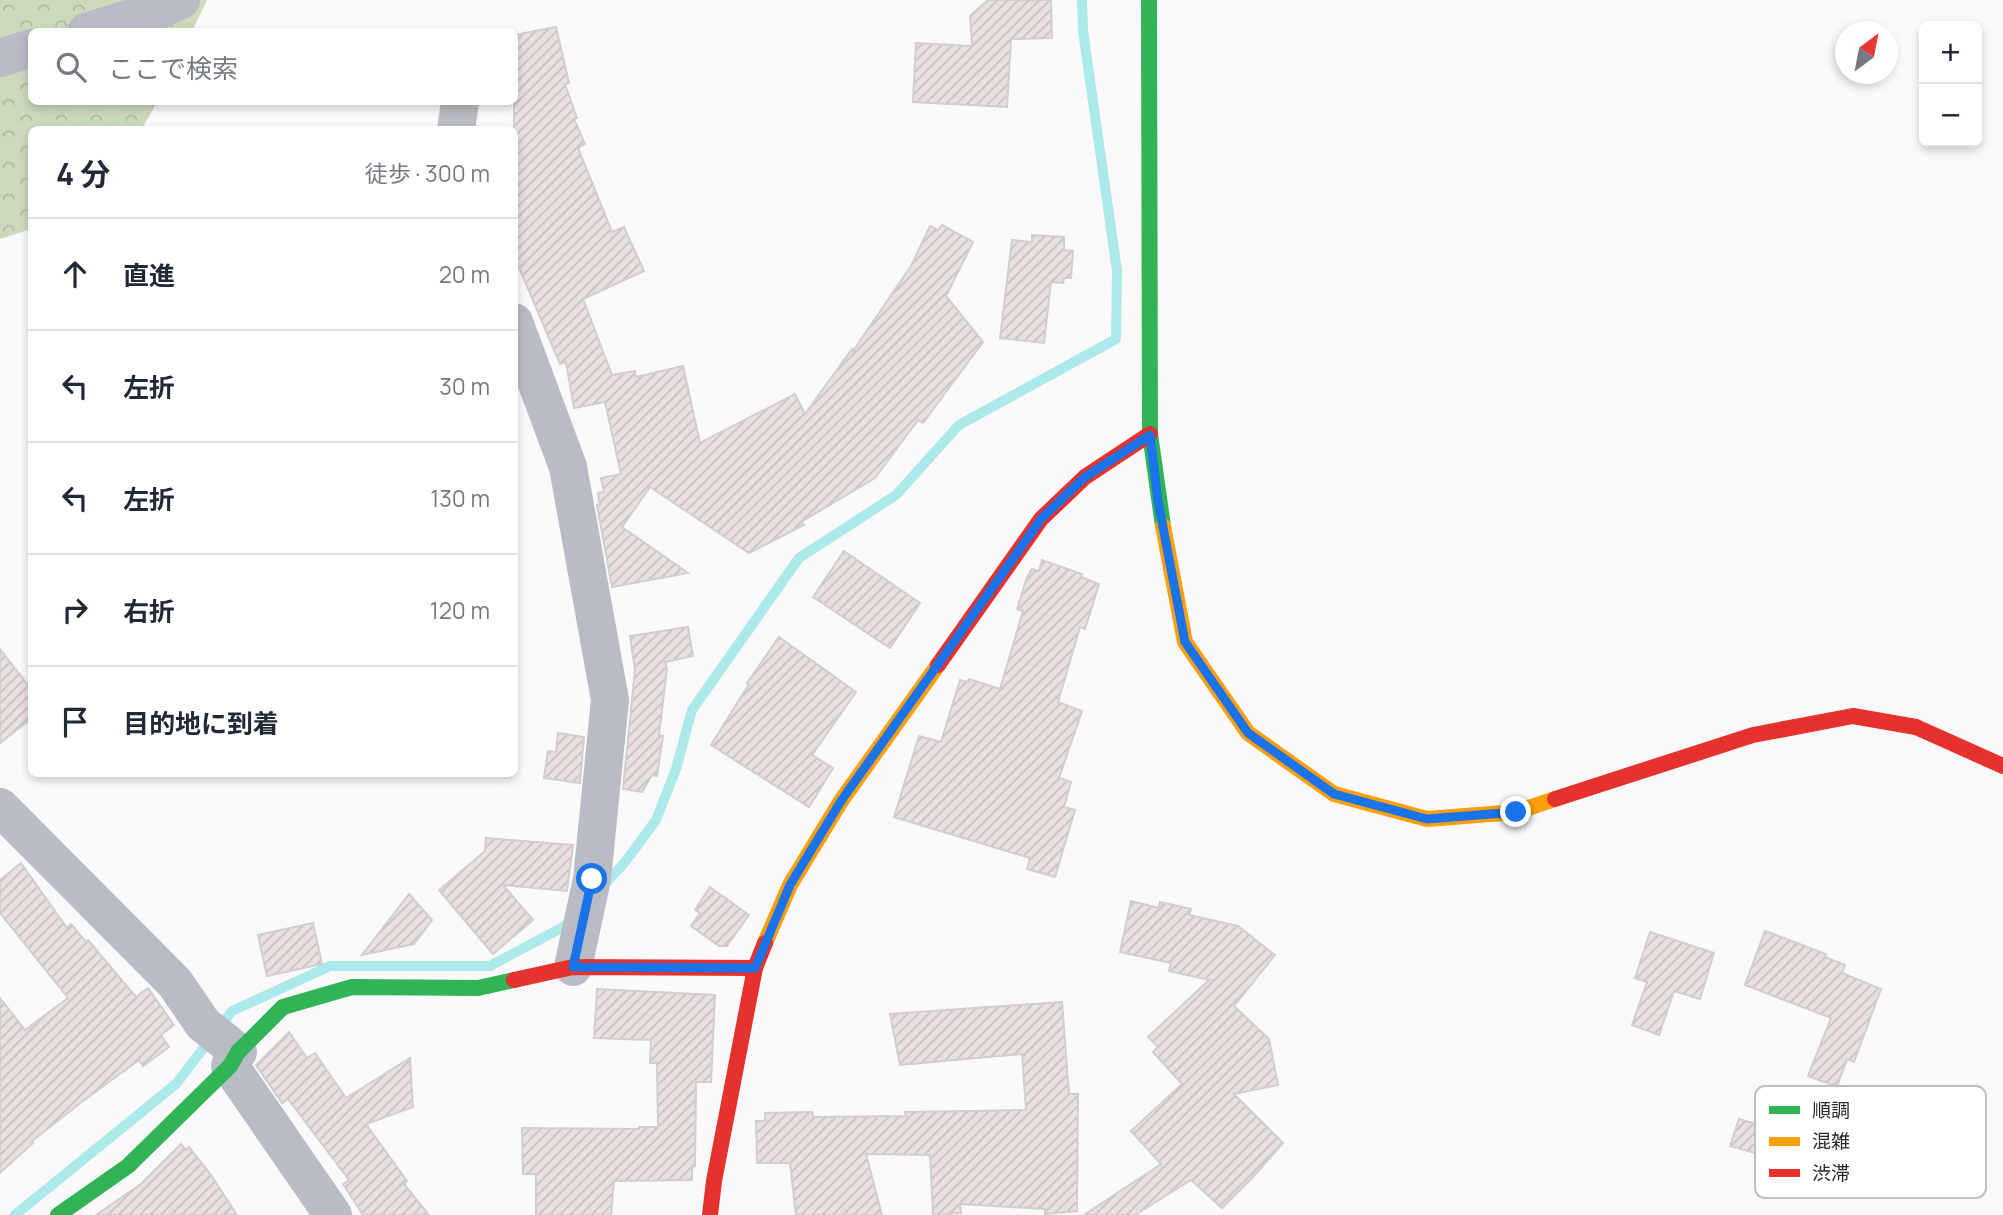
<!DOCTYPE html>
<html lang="ja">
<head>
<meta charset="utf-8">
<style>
	:root { --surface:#fff; --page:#f6f6f7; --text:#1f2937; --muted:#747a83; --line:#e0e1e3 }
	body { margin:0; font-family:Manrope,"Noto Sans JP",sans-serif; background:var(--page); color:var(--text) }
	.controls { position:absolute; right:21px; top:21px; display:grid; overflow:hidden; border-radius:10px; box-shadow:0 4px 10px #0003 }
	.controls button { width:63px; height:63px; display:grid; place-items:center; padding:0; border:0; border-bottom:2px solid var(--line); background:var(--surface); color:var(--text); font:35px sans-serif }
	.compass { position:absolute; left:1835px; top:21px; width:63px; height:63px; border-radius:50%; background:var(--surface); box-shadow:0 4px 10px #0003; rotate:32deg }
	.stop { position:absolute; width:21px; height:21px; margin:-16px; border:5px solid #1a73e8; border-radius:50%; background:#fff }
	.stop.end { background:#1a73e8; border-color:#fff; box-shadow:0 2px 7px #0008 }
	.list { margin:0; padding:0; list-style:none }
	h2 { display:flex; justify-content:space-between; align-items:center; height:91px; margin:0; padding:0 28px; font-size:30px }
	h2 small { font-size:23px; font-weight:400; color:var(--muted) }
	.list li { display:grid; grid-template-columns:46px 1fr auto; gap:21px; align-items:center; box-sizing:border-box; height:112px; padding:0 28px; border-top:2px solid var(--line) }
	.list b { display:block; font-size:26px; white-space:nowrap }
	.list em { font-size:23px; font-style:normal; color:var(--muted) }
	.icon { flex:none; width:38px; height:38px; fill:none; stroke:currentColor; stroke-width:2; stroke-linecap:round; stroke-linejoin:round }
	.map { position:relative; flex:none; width:2003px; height:1215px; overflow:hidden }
	.search { position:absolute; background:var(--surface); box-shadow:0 4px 10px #0003; left:28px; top:28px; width:490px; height:77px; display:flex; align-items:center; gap:18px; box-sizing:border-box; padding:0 24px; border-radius:10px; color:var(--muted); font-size:26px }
	.panel { position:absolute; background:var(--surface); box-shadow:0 4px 10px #0003; left:28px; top:126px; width:490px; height:651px; border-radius:10px }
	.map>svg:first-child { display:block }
</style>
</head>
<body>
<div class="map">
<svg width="2003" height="1215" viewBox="0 0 2003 1215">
	<defs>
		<pattern id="forest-crowns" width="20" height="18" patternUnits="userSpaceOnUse" patternTransform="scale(1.75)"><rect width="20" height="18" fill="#cbdabb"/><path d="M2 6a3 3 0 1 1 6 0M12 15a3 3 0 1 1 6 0" fill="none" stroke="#aebba1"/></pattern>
		<pattern id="building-hatch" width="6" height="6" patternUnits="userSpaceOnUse" patternTransform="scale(1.75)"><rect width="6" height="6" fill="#e9e0e0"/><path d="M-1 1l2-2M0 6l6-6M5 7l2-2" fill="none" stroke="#c8c0c0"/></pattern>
	</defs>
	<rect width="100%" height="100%" fill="#fbf9fb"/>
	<!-- forest -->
	<path fill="url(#forest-crowns)" d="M0,0H207L192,31L32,32V102H157L142,129L32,130L31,229L0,239Z"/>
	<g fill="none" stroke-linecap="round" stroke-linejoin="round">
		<!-- stream -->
		<g stroke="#abe9ea" stroke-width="10">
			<path d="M603,886L625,862L656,820L676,769L692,710L799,558L896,495L959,425L1116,339L1117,271L1083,31L1082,0"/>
			<path d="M15,1215L176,1084L232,1011L330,966H490L565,926L570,921"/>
		</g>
	</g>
	<!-- building -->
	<g fill="url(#building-hatch)" stroke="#d0cecf" stroke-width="2">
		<path d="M988,0H1051L1052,38L1011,39L1007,107L913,102L916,43L972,46L970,16Z"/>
		<path d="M556,27L569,83L565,84L577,118L574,119L585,144L578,148L612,232L624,227L644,271L583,299L612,375L635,371L636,377L683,366L700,443L795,394L805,414L852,349L853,351L911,266L930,226L938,230L942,225L973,242L946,296L983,342L923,423L918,420L875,478L801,522L804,525L749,553L650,487L622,527L688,573L612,587L597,505L600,504L598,493L604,492L601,478L621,474L605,402L574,408L566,362L560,364L514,256V35Z"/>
		<path d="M1032,235L1064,237V250L1073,251L1071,278H1064L1063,283L1051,282L1044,343L1000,338L1012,240L1032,242Z"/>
		<path d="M844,551L920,603L890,648L813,597Z"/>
		<path d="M1042,560L1082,574L1081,577L1099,584L1085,629L1080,627L1058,702L1082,711L1059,778L1071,782L1064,807L1075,810L1055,877L1027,869L1030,858L894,817L919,736L941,742L960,680L968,682L969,679L1000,689L1023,611L1017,609L1027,577L1032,569L1039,571Z"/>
		<path d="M688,627L693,656L665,662L667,668L659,735L663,736L657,776L652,775L642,792L623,789L635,670L630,636Z"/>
		<path d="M779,637L856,692L812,755L833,768L809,807L711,745L749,684L747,683Z"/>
		<path d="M0,649L32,690V718L0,743Z"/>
		<path d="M558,733L584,737L580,783L544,778L548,751L556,752Z"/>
		<path d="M486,838L573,845L567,891L503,885L533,920L493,954L439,890L485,851Z"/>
		<path d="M21,863L67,928L71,924L86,942L88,940L136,997L148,988L174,1025L161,1035L169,1047L143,1066L139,1060L83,1101L32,1141L33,1143L0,1173V998L25,1030L68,998L0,913V880Z"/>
		<path d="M710,887L749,915L727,946H719L691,926L700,913L695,910Z"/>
		<path d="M409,894L432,920L414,944L362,955Z"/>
		<path d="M1131,901L1159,908L1160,902L1191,909L1189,915L1238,926L1275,955L1234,1006L1269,1039L1278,1085L1234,1094L1283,1143L1253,1177L1222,1208L1191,1180L1135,1215H1084L1161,1164L1131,1131L1182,1084L1153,1052L1158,1047L1148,1037L1209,980L1169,971L1171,963L1120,952Z"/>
		<path d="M313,923L322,964L267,976L258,935Z"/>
		<path d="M1765,931L1826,954L1825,957L1845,965L1842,973L1881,989L1854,1062L1847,1059L1837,1087L1808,1076L1831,1018L1745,985Z"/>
		<path d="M1650,932L1714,953L1700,999L1674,991L1659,1035L1632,1025L1647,982L1635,978Z"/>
		<path d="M597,989L715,995L711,1082H696L695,1161V1166L692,1167V1180L614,1181L611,1215H536V1174H523L522,1128L639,1129V1127H658L657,1063H650L651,1040L594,1038Z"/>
		<path d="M1062,1002L1069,1094H1078L1077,1211L1045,1214V1209L960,1204L961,1213L933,1215L930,1155L866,1154L882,1215H796L790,1163H757L756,1121H765V1113L812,1112L813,1117L906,1116L905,1112L1026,1110L1022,1054L900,1065L890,1014Z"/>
		<path d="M289,1032L307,1058L315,1053L346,1098L410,1058L413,1107L366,1124L407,1181L404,1184L429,1215H363L343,1184L349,1180L288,1099L282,1103L256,1065Z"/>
		<path d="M1739,1119L1777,1130L1770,1157L1730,1146Z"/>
		<path d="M181,1144L186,1150L189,1147L211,1175L237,1215H96L141,1184Z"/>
	</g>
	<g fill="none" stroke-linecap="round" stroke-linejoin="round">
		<!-- street -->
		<g stroke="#b9bcc4" stroke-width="38">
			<path d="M86,32L166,7L181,0"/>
			<path d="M0,58L32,48"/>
			<path d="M456,130L460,102"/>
			<path d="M514,322L568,467L610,700L592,879L573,967"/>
			<path d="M0,807L175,983L203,1024L238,1052"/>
			<path d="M230,1066L333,1215"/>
		</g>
		<!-- fast -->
		<g stroke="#30b455" stroke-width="16">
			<path d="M1149,0L1150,434L1163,526"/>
			<path d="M58,1215L128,1166L230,1066L238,1052L283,1007L352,987L478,988L514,980"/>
		</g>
		<!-- slow -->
		<g stroke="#ff9f0a" stroke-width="16">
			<path d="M1163,526L1185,642L1248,733L1334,794L1427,819L1516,812L1555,799"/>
			<path d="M765,943L790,885L841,801L938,665"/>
		</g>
		<!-- jam -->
		<g stroke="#e5322d" stroke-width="16">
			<path d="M938,665L1041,519L1085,477L1150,434"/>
			<path d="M1555,799L1753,735L1853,716L1916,727L2003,766"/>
			<path d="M514,980L573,967L755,968"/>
			<path d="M710,1215L714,1181L755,968L765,943"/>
		</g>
	</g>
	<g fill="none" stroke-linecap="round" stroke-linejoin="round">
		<!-- route -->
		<path stroke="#1a73e8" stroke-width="9" d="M592,879L573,967L755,968L790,885L841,801L1041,519L1085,477L1150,435L1158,501L1185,642L1248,733L1334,794L1427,819L1516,812"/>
	</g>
	<!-- legend -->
	<rect x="1755" y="1086" width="231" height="112" rx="10" fill="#fff" stroke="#c0bfc0" stroke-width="2"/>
	<rect x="1769" y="1106" width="31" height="8" fill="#30b455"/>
	<rect x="1769" y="1137" width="31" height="9" fill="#ff9f0a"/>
	<rect x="1769" y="1169" width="31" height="8" fill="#e5322d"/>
	<g font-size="19" fill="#2c2b2c">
		<text x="1812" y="1117">順調</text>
		<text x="1812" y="1148">混雑</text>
		<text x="1812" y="1180">渋滞</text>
	</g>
</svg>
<div class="controls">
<button>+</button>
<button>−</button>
</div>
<svg class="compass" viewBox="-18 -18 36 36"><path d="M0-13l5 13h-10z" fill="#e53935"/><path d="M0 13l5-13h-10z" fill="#747a83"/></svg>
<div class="stop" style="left:592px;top:879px"></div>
<div class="stop end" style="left:1516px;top:812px"></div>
<div class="search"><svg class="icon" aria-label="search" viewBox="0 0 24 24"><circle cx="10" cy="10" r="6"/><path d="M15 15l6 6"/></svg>ここで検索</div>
<section class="panel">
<h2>4 分<small>徒歩 · 300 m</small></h2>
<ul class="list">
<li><svg class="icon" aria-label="ahead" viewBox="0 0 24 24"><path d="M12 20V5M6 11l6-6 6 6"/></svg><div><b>直進</b></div><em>20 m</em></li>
<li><svg class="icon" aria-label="left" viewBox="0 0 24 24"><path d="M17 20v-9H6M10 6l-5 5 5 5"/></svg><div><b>左折</b></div><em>30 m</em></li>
<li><svg class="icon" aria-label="left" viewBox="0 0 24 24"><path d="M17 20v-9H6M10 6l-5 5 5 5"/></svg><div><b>左折</b></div><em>130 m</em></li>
<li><svg class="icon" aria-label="right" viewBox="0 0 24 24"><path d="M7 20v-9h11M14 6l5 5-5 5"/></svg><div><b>右折</b></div><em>120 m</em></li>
<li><svg class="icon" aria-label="arrive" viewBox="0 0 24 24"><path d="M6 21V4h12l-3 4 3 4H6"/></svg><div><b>目的地に到着</b></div></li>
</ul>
</section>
</div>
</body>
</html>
